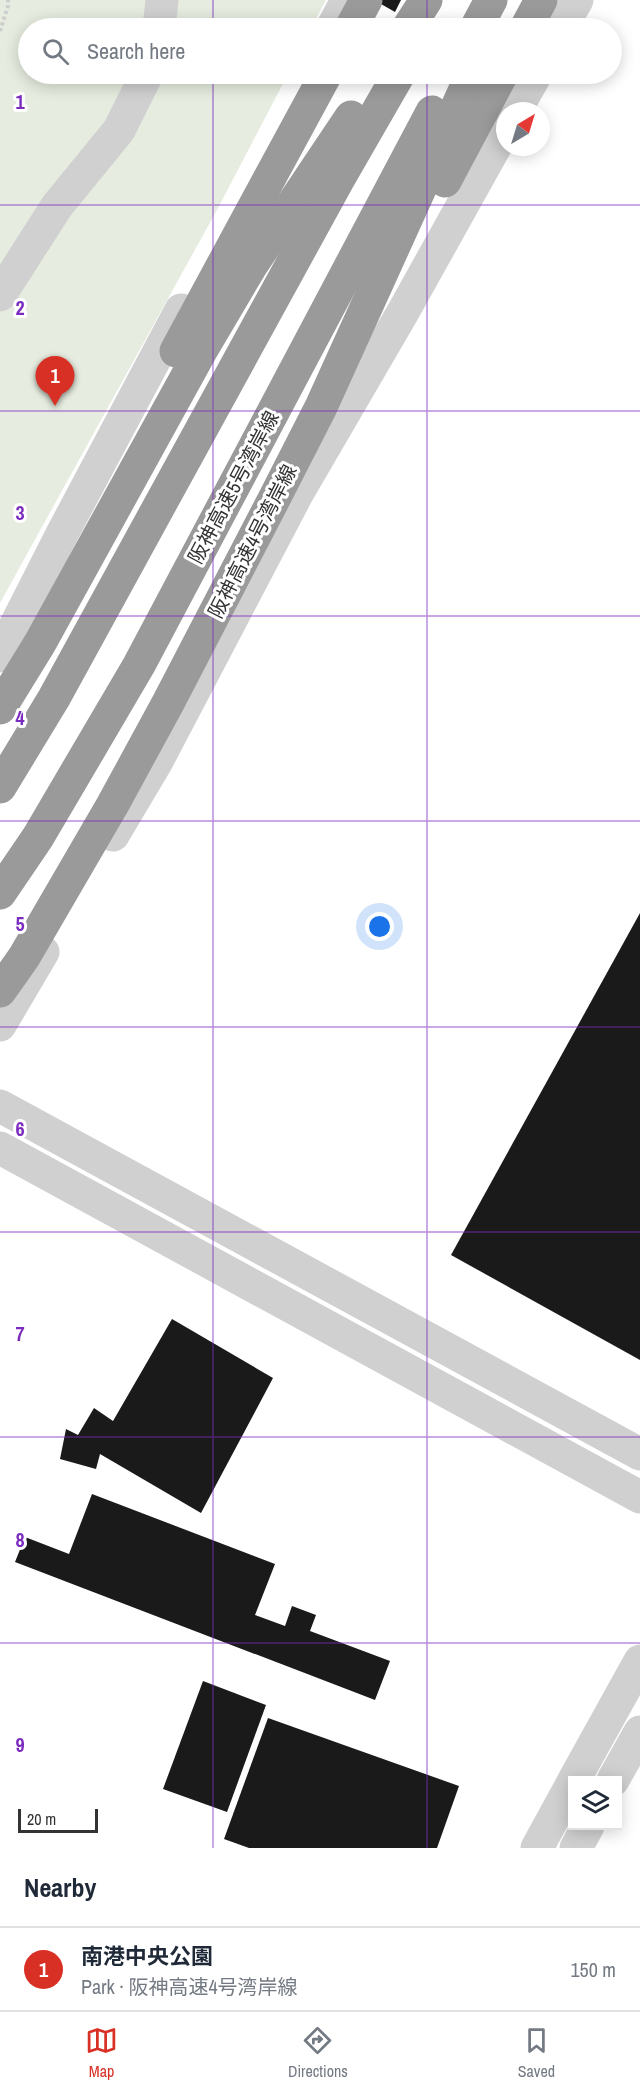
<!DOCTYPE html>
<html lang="en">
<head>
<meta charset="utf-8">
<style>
	:root { --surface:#fff; --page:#f2f2f3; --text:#1f2937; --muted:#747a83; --line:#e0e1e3; --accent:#d93025 }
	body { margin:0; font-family:"Archivo Narrow","Noto Sans JP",sans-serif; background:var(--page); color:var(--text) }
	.controls { position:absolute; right:18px; bottom:18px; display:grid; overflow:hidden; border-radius:0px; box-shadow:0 3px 15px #0003 }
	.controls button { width:54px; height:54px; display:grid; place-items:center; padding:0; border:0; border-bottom:2px solid var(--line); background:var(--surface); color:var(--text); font:30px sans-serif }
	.compass { position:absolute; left:496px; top:102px; width:54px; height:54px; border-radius:50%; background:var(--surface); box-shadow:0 3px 15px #0003; rotate:38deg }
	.scale { position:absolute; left:18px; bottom:15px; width:80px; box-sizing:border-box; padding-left:6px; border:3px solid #333; border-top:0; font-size:16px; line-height:21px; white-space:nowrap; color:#333; -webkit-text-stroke:4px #fff; paint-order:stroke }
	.you { position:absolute; left:380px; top:927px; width:21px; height:21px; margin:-15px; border:4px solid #fff; border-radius:50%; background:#1a73e8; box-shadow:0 0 0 9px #1a73e833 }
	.badge { display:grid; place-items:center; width:39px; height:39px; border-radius:50%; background:var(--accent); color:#fff; font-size:20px; font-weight:700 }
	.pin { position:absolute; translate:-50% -50px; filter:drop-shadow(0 2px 3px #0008) }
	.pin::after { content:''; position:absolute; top:32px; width:21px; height:18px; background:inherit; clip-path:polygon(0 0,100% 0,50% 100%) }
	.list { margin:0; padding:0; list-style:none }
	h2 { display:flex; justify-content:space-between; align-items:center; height:78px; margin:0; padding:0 24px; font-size:26px }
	h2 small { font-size:20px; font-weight:400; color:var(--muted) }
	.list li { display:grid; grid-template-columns:39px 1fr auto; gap:18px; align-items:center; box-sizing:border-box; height:84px; padding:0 24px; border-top:2px solid var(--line) }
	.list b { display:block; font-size:22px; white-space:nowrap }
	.list p { margin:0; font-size:20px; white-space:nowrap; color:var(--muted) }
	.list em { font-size:20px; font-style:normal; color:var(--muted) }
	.icon { flex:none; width:33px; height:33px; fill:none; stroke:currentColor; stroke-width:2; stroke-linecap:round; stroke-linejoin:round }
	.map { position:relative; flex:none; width:640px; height:1848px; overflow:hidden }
	.search { position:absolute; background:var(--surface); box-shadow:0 3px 15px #0003; left:18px; right:18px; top:18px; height:66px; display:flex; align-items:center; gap:15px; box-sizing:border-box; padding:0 21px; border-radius:33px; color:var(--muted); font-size:22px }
	.sheet { height:162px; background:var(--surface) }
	nav { display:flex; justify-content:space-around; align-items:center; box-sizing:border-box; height:84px; border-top:2px solid var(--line); background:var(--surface); font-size:16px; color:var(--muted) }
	nav a { display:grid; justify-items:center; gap:3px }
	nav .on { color:var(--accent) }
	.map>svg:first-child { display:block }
</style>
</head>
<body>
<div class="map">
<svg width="640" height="1848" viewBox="0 0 640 1848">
	<rect width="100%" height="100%" fill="#fff"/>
	<!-- green -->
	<path fill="#e6ecdf" d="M0,0H326L311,28H28V74H288L218,208L0,603Z"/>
	<!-- building -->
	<g fill="#1a1a1a">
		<path d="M374,0H401L395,12Z"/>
		<path d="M640,913V1360L451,1255Z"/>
		<path d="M172,1319L273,1378L201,1513L100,1454L96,1469L60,1459L66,1429L78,1435L94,1408L113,1421Z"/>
		<path d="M92,1494L275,1564L255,1615L285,1626L292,1606L316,1615L310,1631L390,1661L375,1700L15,1562L25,1537L69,1554Z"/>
		<path d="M203,1681L266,1705L227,1812L163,1789Z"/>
		<path d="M268,1718L459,1786L437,1848H249L224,1839Z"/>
	</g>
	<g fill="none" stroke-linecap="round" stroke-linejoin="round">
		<!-- path -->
		<path stroke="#cdcdcd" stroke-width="4" stroke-dasharray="3 3" stroke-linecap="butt" d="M0,31L8,6V0"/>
		<!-- minor -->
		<g stroke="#d0d0d0" stroke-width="33">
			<path d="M159,28L162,0"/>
			<path d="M332,28L347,0"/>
			<path d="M561,28L577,0"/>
			<path d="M515,111L536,74"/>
			<path d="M0,295L57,206L119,130L147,74"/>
			<path d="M0,656L63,532L181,310"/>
			<path d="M113,835L157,761L297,494L403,312L505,129"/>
			<path d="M0,1025L43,952"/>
			<path d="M0,1106L640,1454"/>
			<path d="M0,1148L640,1497"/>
			<path d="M574,1780L640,1661"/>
			<path d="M613,1780L640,1732"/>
			<path d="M537,1848L572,1784"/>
			<path d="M576,1848L588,1826"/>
		</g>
		<!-- highway -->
		<g stroke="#9a9a9a" stroke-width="33">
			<path d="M351,28L366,0"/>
			<path d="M408,28L426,0"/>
			<path d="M476,28L491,0"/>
			<path d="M526,28L541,0"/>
			<path d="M445,181L502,74"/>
			<path d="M176,351L326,74"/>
			<path d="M0,708L40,643L202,349L251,266L351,117"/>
			<path d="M0,787L54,698L338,180L399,74"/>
			<path d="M0,893L38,837L139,665L432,112"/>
			<path d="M0,991L24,957L113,804L168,703L273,501L321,407L472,74"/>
		</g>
	</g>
	<!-- grid -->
	<path fill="none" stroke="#7b2cbf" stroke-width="1.5" stroke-opacity="0.55" d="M213,0V28M427,0V28M213,74V1848M427,74V1848M0,205H640M0,411H640M0,616H640M0,821H640M0,1027H640M0,1232H640M0,1437H640M0,1643H640"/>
	<g text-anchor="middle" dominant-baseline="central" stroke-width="6" stroke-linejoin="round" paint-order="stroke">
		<!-- street labels -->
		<g font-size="20" fill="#333" stroke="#fff">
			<text transform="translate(233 487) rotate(-62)">阪神高速5号湾岸線</text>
			<text transform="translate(252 541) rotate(-63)">阪神高速4号湾岸線</text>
		</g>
	</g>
	<g font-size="20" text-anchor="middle" font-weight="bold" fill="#7b2cbf" stroke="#fff" stroke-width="6" stroke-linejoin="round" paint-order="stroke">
		<text x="20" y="109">1</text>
		<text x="20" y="315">2</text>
		<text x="20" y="520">3</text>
		<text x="20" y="725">4</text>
		<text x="20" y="931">5</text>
		<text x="20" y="1136">6</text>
		<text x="20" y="1341">7</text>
		<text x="20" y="1547">8</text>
		<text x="20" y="1752">9</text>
	</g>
</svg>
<div class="controls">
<button><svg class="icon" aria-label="layers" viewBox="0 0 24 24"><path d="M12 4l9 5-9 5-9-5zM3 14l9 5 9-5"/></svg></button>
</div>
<svg class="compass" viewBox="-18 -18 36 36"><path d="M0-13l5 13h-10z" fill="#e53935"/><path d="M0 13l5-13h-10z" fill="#747a83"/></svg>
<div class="scale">20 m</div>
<div class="you"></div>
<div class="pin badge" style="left:55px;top:406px">1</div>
<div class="search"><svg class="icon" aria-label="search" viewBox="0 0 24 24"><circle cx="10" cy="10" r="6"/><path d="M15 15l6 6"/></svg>Search here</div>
</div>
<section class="sheet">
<h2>Nearby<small></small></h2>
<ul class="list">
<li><span class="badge">1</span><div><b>南港中央公園</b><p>Park · 阪神高速4号湾岸線</p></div><em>150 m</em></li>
</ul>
</section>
<nav>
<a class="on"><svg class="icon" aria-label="map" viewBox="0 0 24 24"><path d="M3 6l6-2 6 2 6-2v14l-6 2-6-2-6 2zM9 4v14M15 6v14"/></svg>Map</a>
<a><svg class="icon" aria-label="directions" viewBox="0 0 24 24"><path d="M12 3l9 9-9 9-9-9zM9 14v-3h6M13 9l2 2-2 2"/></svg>Directions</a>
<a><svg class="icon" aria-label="saved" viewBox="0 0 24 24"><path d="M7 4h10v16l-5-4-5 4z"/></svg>Saved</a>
</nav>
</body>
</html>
